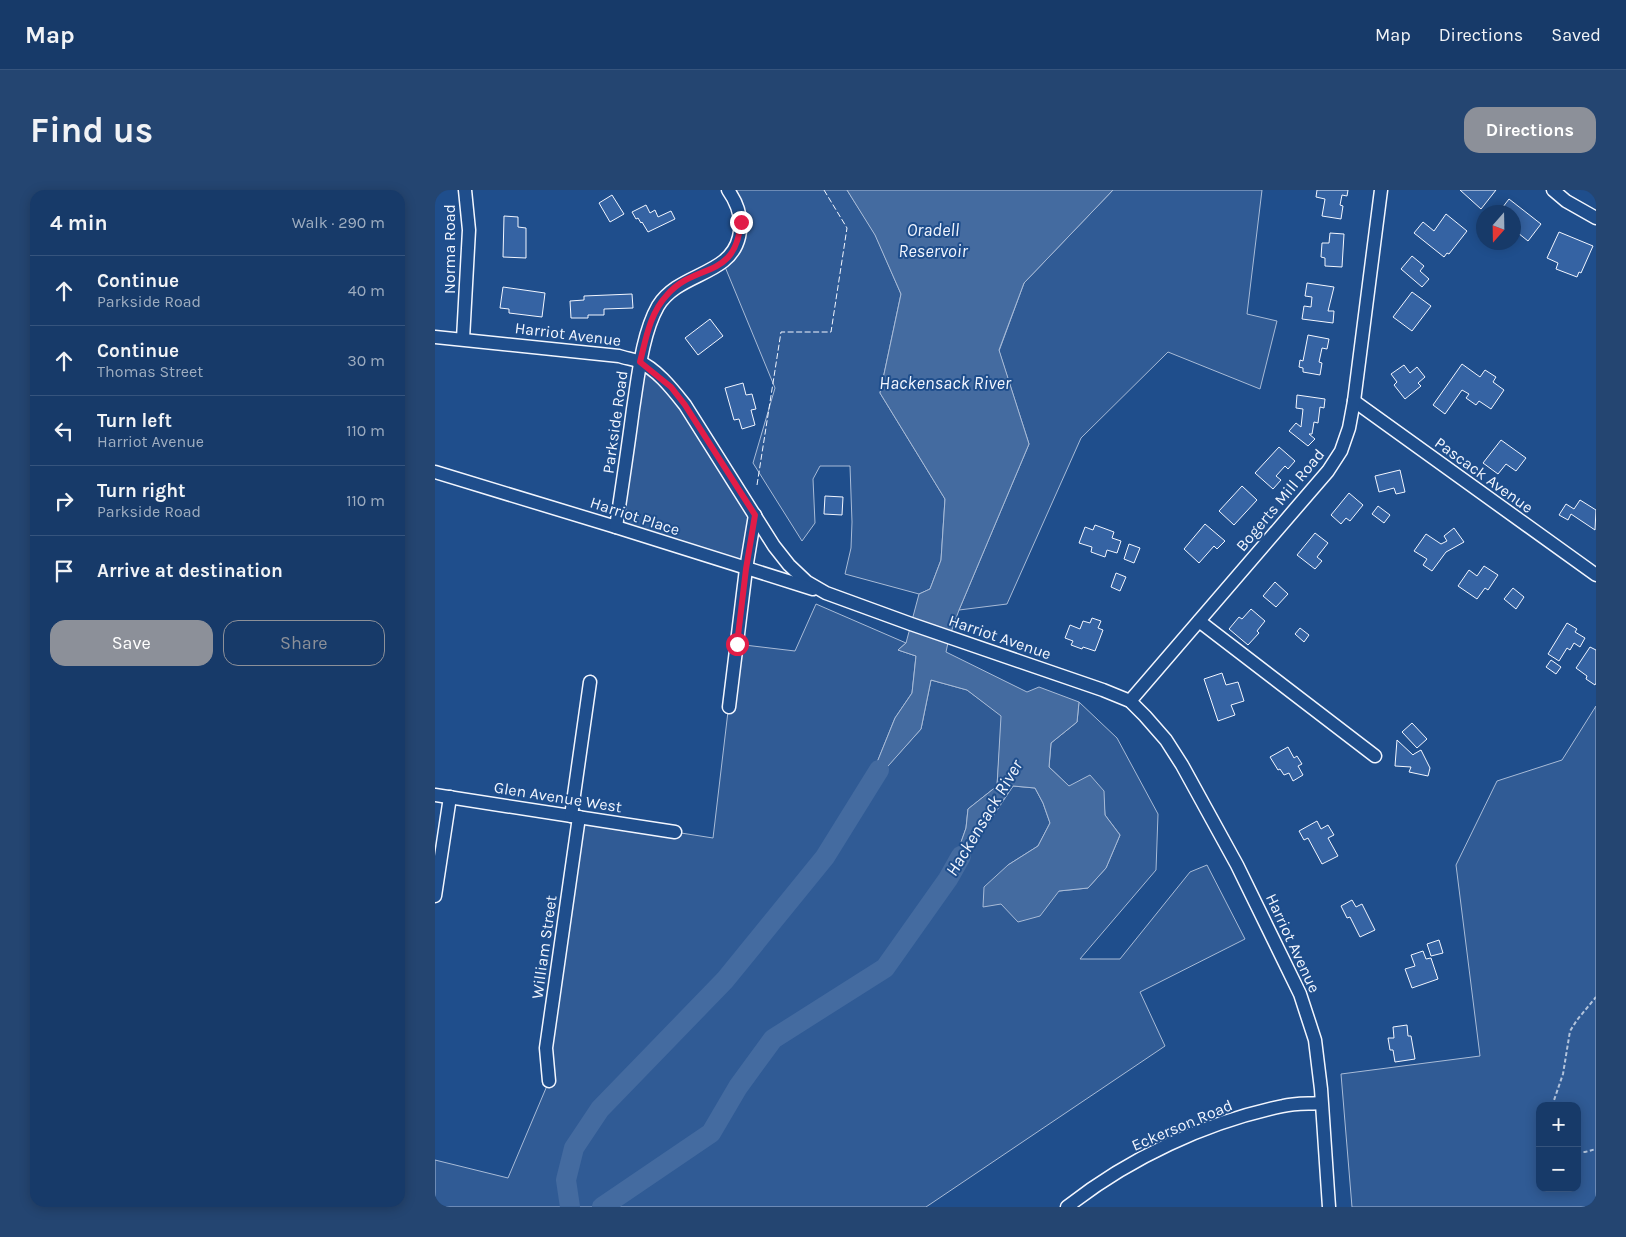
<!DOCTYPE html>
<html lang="en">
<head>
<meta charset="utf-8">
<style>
	:root { --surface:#173a69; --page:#244571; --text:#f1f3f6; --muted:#9eadc0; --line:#36547d; --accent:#8c9099 }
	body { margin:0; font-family:Karla,sans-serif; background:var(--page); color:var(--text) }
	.controls { position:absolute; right:15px; bottom:15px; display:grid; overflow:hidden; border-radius:10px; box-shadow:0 2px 12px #0003 }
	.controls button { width:45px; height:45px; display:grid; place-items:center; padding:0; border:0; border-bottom:1px solid var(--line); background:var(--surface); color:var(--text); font:25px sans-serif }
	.compass { position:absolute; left:1041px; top:15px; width:45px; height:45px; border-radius:50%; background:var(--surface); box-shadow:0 2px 12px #0003; rotate:200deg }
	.stop { position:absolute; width:15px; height:15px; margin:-11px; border:4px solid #e11d48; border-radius:50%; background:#fff }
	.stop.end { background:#e11d48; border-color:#fff; box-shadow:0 1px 5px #0008 }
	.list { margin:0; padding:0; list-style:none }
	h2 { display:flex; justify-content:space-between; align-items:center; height:65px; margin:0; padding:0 20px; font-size:21px }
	h2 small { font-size:16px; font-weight:400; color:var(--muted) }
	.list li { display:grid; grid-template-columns:32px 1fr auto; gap:15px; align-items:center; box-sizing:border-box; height:70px; padding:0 20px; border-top:1px solid var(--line) }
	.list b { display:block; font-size:19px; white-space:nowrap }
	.list p { margin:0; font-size:16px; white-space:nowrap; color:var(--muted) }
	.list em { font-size:16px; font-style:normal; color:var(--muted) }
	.actions { display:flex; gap:10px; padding:15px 20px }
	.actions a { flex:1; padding:11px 0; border:1px solid var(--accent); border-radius:15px; text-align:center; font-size:18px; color:var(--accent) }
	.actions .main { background:var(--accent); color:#fff }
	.icon { flex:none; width:28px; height:28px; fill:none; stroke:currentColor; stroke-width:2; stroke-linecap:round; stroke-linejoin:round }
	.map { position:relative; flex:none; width:1161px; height:1017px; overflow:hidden; border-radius:15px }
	header { display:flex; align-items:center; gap:30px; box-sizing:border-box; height:70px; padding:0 25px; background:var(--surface); border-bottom:1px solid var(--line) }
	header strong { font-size:24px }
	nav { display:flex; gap:28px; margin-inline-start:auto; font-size:18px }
	.intro { display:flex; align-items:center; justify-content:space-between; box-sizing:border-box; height:120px; padding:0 30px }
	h1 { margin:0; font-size:35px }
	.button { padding:12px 22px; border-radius:15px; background:var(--accent); color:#fff; font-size:18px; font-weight:700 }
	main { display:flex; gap:30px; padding:0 30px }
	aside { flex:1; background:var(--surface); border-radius:15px; box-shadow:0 2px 12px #0003 }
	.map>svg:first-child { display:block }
</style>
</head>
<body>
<header>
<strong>Map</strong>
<nav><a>Map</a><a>Directions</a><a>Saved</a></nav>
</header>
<div class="intro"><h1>Find us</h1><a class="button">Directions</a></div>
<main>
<aside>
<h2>4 min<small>Walk · 290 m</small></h2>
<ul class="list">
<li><svg class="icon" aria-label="ahead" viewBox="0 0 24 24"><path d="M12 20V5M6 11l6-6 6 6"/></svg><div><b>Continue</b><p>Parkside Road</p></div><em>40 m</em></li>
<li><svg class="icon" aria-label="ahead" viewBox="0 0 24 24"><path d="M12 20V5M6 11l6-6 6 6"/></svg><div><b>Continue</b><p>Thomas Street</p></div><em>30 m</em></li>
<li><svg class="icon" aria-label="left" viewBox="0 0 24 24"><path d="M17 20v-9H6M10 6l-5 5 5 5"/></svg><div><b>Turn left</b><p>Harriot Avenue</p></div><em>110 m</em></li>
<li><svg class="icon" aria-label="right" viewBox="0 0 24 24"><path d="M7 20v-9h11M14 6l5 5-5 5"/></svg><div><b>Turn right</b><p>Parkside Road</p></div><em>110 m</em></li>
<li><svg class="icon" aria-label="arrive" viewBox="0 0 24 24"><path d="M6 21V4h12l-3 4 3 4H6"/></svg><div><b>Arrive at destination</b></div></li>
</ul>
<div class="actions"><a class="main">Save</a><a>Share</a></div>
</aside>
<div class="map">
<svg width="1161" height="1017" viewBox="0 0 1161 1017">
	<rect width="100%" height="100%" fill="#1f4e8c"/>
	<!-- built -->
	<g fill="#305b95" stroke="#a8bbd7" fill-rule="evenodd">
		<path d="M293,0H412L440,44L466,104L445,203L510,309L506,370L495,399L484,404L410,384L416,358L417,332L415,276H385L378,289L380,333L367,351L318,273L340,198L288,72L305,43Z"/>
		<path d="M678,0H827L812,124L842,131L825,199L733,162L646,248L572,414L524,420L594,254L564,161L589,93Z"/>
		<path d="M205,172L219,181L320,325L311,379L181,337Z"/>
		<path d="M381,414L471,453L463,460L481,466L477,503L460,528L431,600L486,539L496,490L532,500L567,526L562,596L533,619L531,638L514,687L555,631L578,596L600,598L608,613L615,633L603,656L573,675L624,701L653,698L671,678L685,645L670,625L668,601L634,596L614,577L616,553L642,532L644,512L682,548L723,624L721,680L645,769H685L755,682L772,675L810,749L705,802L730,856L491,1017H0V970L73,988L114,891L111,858L144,627L278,648L301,454L360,461Z"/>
		<path d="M1161,516V1017H917L906,884L1045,866L1021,675L1062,591L1127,570ZM1105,916H1142V998H1105Z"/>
	</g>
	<!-- water -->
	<path fill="#446ba0" stroke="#a8bbd7" d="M412,0H678L589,93L564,160L594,254L524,420L514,448L511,462L592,502L604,497L644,512L642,532L616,553L614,577L634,596L655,585L669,601L670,625L685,645L671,678L653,698L624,701L605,726L583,732L566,714L548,717L549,697L573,675L603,656L615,633L608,613L600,598L578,596L513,689L531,638L533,619L562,596L566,526L532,500L496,490L486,539L430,602L460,528L477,503L481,466L463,460L471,453L484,404L495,399L506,370L510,309L445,203L466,104L440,45Z"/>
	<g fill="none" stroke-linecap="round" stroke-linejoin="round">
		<!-- river -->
		<g stroke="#446ba0" stroke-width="20">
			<path d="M135,1017L131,990L139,958L165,919L290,790L390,667L444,580"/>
			<path d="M167,1017L276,943L303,897L338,849L450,778L513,689L526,666"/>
		</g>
	</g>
	<!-- building -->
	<g fill="#3563a3" stroke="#f2f6ff">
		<path d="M882,0H913L912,6L907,5L905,15L908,16L906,29L887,26L890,9L881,7Z"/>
		<path d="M1025,0H1061L1046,19Z"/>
		<path d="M177,5L189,24L175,32L164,13Z"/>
		<path d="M1074,9L1106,34L1093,51L1078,39V22H1064Z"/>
		<path d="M211,15L215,23L220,20L223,27L236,21L240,29L213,42L207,32L206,33L203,28L201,29L197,22Z"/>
		<path d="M1011,24L1032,41L1014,64L1012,63L1009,67L979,43L988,32L999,41Z"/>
		<path d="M69,26L83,27V37L91,38V68L68,67Z"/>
		<path d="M1124,42L1158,56L1146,83L1144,82L1142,87L1121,79L1123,73L1112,68Z"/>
		<path d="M895,43L909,44L907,77L890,76V68L886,67L887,53H894Z"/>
		<path d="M977,66L989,76L985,81L994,89L987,97L966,79Z"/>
		<path d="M872,93L899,97L893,121H899L898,133L867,129L869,116L876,117L877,107L870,106Z"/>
		<path d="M68,97L110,103L107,127L74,123V119L65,118Z"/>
		<path d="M977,102L996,116L977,141L958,127Z"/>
		<path d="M197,104L198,118L169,119V125H153V128H136L135,111L149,110V106Z"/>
		<path d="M275,129L288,146L263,165L250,148Z"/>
		<path d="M873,145L894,149L892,159L887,158L884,172L887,173L885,185L868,182V178L864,177L865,170L868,171Z"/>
		<path d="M1027,174L1045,187L1050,180L1061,187L1058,192L1069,200L1056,219L1044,211L1041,215L1031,208L1034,204L1027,200L1010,224L998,215Z"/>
		<path d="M969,175L975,183L982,177L990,187L983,193L986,196L970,209L959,195L962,192L956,184Z"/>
		<path d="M308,193L311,205L317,204L321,219L316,220L320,235L307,239L304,229L299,230L290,198Z"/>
		<path d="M862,205L890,209L889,218L885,217L883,233L879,232L877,244H874L880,249L873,256L854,241L861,233L866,237L868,219L861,218Z"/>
		<path d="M1066,250L1091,268L1081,281L1071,274L1063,284L1048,273Z"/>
		<path d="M844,257L860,271L853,279L850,276L841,286L846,290L838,299L820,283Z"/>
		<path d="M965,280L970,302L961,304L959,298L944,302L940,286Z"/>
		<path d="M807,296L822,310L799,335L784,321Z"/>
		<path d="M914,303L928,315L915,331L911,328L906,334L896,325Z"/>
		<path d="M390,306L408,307L407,325L389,324Z"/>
		<path d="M1145,310L1161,320L1160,340L1136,324L1133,330L1124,325L1131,314L1139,319Z"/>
		<path d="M943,316L955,325L949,333L937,324Z"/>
		<path d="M770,334L790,351L782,359L779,356L764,373L749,359Z"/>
		<path d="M660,335L679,342L677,348L686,351L682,363L672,360L670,367L656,362L657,357L644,353L650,337L658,340Z"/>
		<path d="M1019,338L1029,352L1011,362L997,381L988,375L992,369L979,361L991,344L1006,354L1012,351L1009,346Z"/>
		<path d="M880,343L893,353L882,367L887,371L880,379L862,365Z"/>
		<path d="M694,354L705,358L699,373L689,369Z"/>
		<path d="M1049,376L1063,385L1053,400L1050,398L1042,409L1023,396L1034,380L1042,386Z"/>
		<path d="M681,383L691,387L685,401L676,397Z"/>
		<path d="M840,392L853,404L841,417L828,406Z"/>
		<path d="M1078,398L1089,407L1081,419L1069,409Z"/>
		<path d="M816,419L830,431L822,441L824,443L813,455L794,439L804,427L807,429Z"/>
		<path d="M657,428L666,431L663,438L668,440L660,461L648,457L647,459L636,455L638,451L630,448L635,435L645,439L648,431L655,433Z"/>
		<path d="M1132,433L1142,439L1140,442L1150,448L1145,457L1139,453L1135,460L1132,458L1124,471L1113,464Z"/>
		<path d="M865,438L874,445L869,452L860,444Z"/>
		<path d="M1155,457L1161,460V493L1160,495L1151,489L1152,486L1141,478Z"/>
		<path d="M1116,470L1126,477L1121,484L1111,477Z"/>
		<path d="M787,483L791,495L803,492L809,511L796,515L800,525L783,531L769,489Z"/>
		<path d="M977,533L992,549L982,558L967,542Z"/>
		<path d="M962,550L978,565L979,564L986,560L995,578L993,586L974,582L976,577L960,576Z"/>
		<path d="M853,557L859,568L862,566L867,574L863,576L868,585L858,591L854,583L849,585L845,579L843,580L835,567Z"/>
		<path d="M882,631L886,639L893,635L899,645L893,648L903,666L887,674L873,648L869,650L864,641Z"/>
		<path d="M917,710L921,717L927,714L940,740L925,747L915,727L912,728L906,716Z"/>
		<path d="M1004,750L1008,763L996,766L992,754Z"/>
		<path d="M988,761L991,769L996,768L1003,789L977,798L970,779L980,776L976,765Z"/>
		<path d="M972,835L973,846H976L980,869L960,872L958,860H955L953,848H959L958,837Z"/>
	</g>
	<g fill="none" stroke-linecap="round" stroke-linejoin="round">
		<!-- minor casing -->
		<g stroke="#f2f6ff" stroke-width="15">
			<g id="minor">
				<path d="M1118,0L1131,11L1161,28"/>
				<path d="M0,147L184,166C190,168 197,169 203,171C222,179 238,200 250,215L339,356L354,375L372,392L391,403L476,434L668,500L695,511L710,526L731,550L747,575L802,675L865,804L880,850L886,899L894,1017"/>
				<path d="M28,149L34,40L30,0"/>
				<path d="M919,211L1161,385"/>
				<path d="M0,282L181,337L378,399"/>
				<path d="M181,337C187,297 193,258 198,219C203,188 207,144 223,116C244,82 295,86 304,47C308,30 303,14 293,0"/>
				<path d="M764,431L940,566"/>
				<path d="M695,511L893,281L906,261L914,238L919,211L946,0"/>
				<path d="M294,517L311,379L320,325"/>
				<path d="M0,605L240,642"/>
				<path d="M136,626L155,492"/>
				<path d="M0,706L15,607"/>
				<path d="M114,891L111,858L144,627"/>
				<path d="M632,1017C694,968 771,932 848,916C860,913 874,914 886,913"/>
			</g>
		</g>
		<!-- path -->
		<g stroke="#b3c4dc" stroke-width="2" stroke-dasharray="4 2.5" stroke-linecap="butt">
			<path d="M1117,916L1128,884L1135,841L1142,830L1161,807"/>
			<path d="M1142,962H1150L1161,959"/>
		</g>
		<!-- minor -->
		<use href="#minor" stroke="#1f4e8c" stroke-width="12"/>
		<!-- fence -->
		<path stroke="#f2f6ff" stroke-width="1" stroke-dasharray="6 2.5" stroke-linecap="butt" d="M322,295L346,142H396L412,38L389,0"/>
	</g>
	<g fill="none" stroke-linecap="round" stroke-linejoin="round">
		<!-- route -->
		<path stroke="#e11d48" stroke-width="6" d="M302,454L311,379L320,325L250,215L236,197L205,172C211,148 215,123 232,105C262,71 300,91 306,32"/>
	</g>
	<g text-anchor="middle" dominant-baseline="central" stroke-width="4" stroke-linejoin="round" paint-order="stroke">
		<!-- street labels -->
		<g font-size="16" fill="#f2f6ff" stroke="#1f4e8c">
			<text transform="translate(14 59) rotate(-90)">Norma Road</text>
			<text transform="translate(133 144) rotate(7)">Harriot Avenue</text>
			<text transform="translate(180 232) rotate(-82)">Parkside Road</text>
			<text transform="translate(1049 285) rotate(36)">Pascack Avenue</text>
			<text transform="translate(845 310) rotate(-50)">Bogerts Mill Road</text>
			<text transform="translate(200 326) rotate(18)">Harriot Place</text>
			<text transform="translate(565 447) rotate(19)">Harriot Avenue</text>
			<text transform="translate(123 607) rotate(9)">Glen Avenue West</text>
			<text transform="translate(858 753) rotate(65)">Harriot Avenue</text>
			<text transform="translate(109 757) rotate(-82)">William Street</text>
			<text transform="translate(747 935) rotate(-23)">Eckerson Road</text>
		</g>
		<!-- water labels -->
		<g font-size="18" font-style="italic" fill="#f2f6ff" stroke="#1f4e8c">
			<text x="498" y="40">Oradell<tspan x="498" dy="21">Reservoir</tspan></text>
			<text x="510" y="193">Hackensack River</text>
			<text transform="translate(549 628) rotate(-59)">Hackensack River</text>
		</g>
	</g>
</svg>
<div class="controls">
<button>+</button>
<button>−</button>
</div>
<svg class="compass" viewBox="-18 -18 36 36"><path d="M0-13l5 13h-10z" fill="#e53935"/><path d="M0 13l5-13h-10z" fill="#9eadc0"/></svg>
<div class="stop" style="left:302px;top:454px"></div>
<div class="stop end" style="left:306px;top:32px"></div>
</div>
</main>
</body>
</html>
